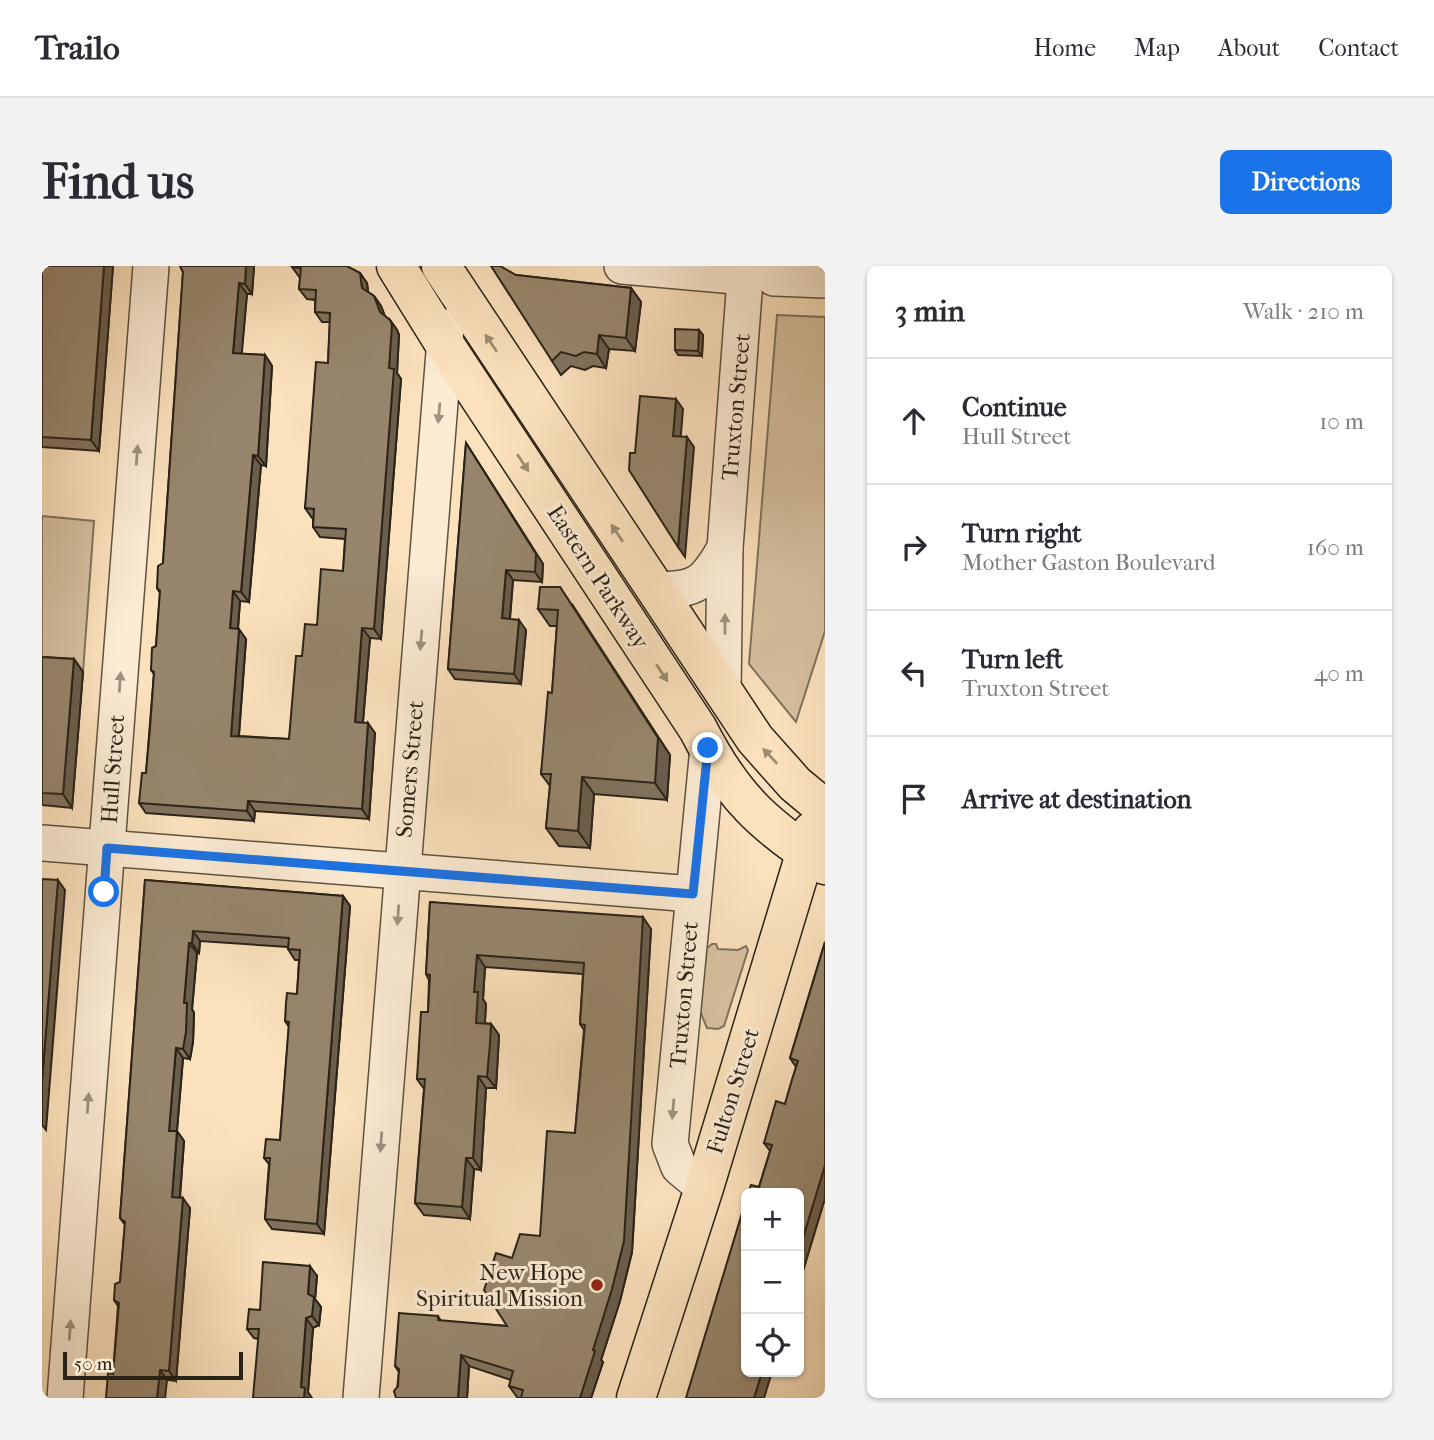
<!DOCTYPE html>
<html lang="en">
<head>
<meta charset="utf-8">
<style>
	:root { --surface:#fff; --page:#f2f2f3; --text:#2b2b33; --muted:#7c7c81; --line:#e1e1e2; --accent:#1a73e8 }
	body { margin:0; font-family:"IM FELL French Canon",serif; background:var(--page); color:var(--text) }
	.controls { position:absolute; right:21px; bottom:21px; display:grid; overflow:hidden; border-radius:10px; box-shadow:0 2px 5px #0004 }
	.controls button { width:63px; height:63px; display:grid; place-items:center; padding:0; border:0; border-bottom:2px solid var(--line); background:var(--surface); color:var(--text); font:35px sans-serif }
	.scale { position:absolute; left:21px; bottom:18px; width:180px; box-sizing:border-box; padding-left:7px; border:4px solid #2a2217; border-top:0; font-size:19px; line-height:24px; white-space:nowrap; color:#2a2217; -webkit-text-stroke:5px #fcecd4; paint-order:stroke }
	.stop { position:absolute; width:21px; height:21px; margin:-16px; border:5px solid #1a73e8; border-radius:50%; background:#fff }
	.stop.end { background:#1a73e8; border-color:#fff; box-shadow:0 2px 7px #0008 }
	.list { margin:0; padding:0; list-style:none }
	h2 { display:flex; justify-content:space-between; align-items:center; height:91px; margin:0; padding:0 28px; font-size:30px }
	h2 small { font-size:23px; font-weight:400; color:var(--muted) }
	.list li { display:grid; grid-template-columns:46px 1fr auto; gap:21px; align-items:center; box-sizing:border-box; height:126px; padding:0 28px; border-top:2px solid var(--line) }
	.list b { display:block; font-size:26px; white-space:nowrap }
	.list p { margin:0; font-size:23px; white-space:nowrap; color:var(--muted) }
	.list em { font-size:23px; font-style:normal; color:var(--muted) }
	.icon { flex:none; width:38px; height:38px; fill:none; stroke:currentColor; stroke-width:2; stroke-linecap:round; stroke-linejoin:round }
	.map { position:relative; flex:none; width:783px; height:1132px; overflow:hidden; border-radius:10px }
	header { display:flex; align-items:center; gap:42px; box-sizing:border-box; height:98px; padding:0 35px; background:var(--surface); border-bottom:2px solid var(--line) }
	header strong { font-size:33px }
	nav { display:flex; gap:38px; margin-inline-start:auto; font-size:24px }
	.intro { display:flex; align-items:center; justify-content:space-between; box-sizing:border-box; height:168px; padding:0 42px }
	h1 { margin:0; font-size:49px }
	.button { padding:18px 32px; border-radius:10px; background:var(--accent); color:#fff; font-size:24px; font-weight:700 }
	main { display:flex; gap:42px; padding:0 42px }
	aside { flex:1; background:var(--surface); border-radius:10px; box-shadow:0 2px 5px #0004 }
	.map>svg:first-child { display:block }
</style>
</head>
<body>
<header>
<strong>Trailo</strong>
<nav><a>Home</a><a>Map</a><a>About</a><a>Contact</a></nav>
</header>
<div class="intro"><h1>Find us</h1><a class="button">Directions</a></div>
<main>
<div class="map">
<svg width="783" height="1132" viewBox="0 0 783 1132">
	<rect width="100%" height="100%" fill="#fbe2bd"/>
	<filter id="stains"><feTurbulence type="fractalNoise" baseFrequency=".00286" numOctaves="4"/><feColorMatrix values="0 0 0 0 .2 0 0 0 0 .09 0 0 0 0 .02 0 0 0 .5 -.17"/></filter>
	<radialGradient id="worn" r=".72"><stop offset=".6" stop-color="#630" stop-opacity="0"/><stop offset="1" stop-color="#630" stop-opacity=".3"/></radialGradient>
	<!-- green -->
	<g fill="#d7c1a1" stroke="#80725c" stroke-width="2">
		<path d="M735,49L783,51V365L754,456L707,398Z"/>
		<path d="M0,250L52,255L41,406L0,402Z"/>
		<path d="M670,678H674L676,683L696,684L704,680L706,684L682,760L676,763L665,762L658,745L664,683Z"/>
	</g>
	<g fill="none" stroke-linecap="round" stroke-linejoin="round">
		<!-- minor casing -->
		<g stroke="#5e5240" stroke-width="38">
			<g id="minor">
				<path d="M580,0L704,11"/>
				<path d="M732,12L783,14"/>
				<path d="M613,323C654,326 664,316 683,282"/>
				<path d="M681,426L683,282L704,0"/>
				<path d="M0,577L651,628"/>
				<path d="M662,922L637,901L628,878L666,482"/>
				<path d="M23,1132L109,0"/>
				<path d="M319,1132L404,61"/>
			</g>
		</g>
		<!-- major casing -->
		<g stroke="#2a2217" stroke-width="41">
			<g id="major">
				<path d="M354,0L403,79L656,463C690,530 721,559 783,599"/>
				<path d="M399,0L713,473L753,518L783,543"/>
				<path d="M594,1132L662,922L770,565"/>
			</g>
		</g>
		<!-- minor -->
		<use href="#minor" stroke="#fcecd4" stroke-width="35"/>
		<!-- major -->
		<use href="#major" stroke="#fbe2bd" stroke-width="38"/>
	</g>
	<!-- wall -->
	<g fill="#82735e" stroke="#2a2217" stroke-width="2">
		<path d="M0,0H71L57,185L0,181Z"/>
		<path d="M138,0H212L210,28H205L199,88L223,89L230,100L224,200L219,199L207,336L198,335L196,363L204,373L197,470L247,473L260,390L301,305L303,273L278,271L271,261V252H270L263,242L286,97L288,56H280L273,46V34L265,33L257,23L258,12L250,1L310,3L318,7L325,17L326,26L332,30L339,40L343,50L348,54L355,64L357,69L355,107L359,113L339,373L328,372L321,456L333,467L327,553L213,545L212,555L104,547L97,537L104,507L112,408L109,404L114,380L118,327L115,322L121,297L141,6Z"/>
		<path d="M474,9L589,22L599,36L593,85L567,83L564,102L551,100L543,104L529,100L519,109L510,95Z"/>
		<path d="M657,64L661,69L660,90L636,89L633,84Z"/>
		<path d="M424,177L501,298L500,316L471,314L468,353L484,364L479,418L413,413L406,403Z"/>
		<path d="M530,338L628,489L625,534L552,528L548,582L517,580L504,562L508,520L499,508L510,427L515,360H508L496,343Z"/>
		<path d="M0,391L32,393L41,406L30,542L0,539Z"/>
		<path d="M103,614L301,630L308,640L282,968L230,963L223,953L227,898L222,892L238,874L247,761L243,755L255,728L257,694H253L246,683V681L158,675L157,687H155L150,743L152,747L151,776L148,793L141,792L135,865L142,875L138,932L148,942L134,1115L71,1108L76,1040L72,1034L78,1016L83,959L78,952Z"/>
		<path d="M388,636L609,663L590,986L578,1035L559,1094L561,1096L549,1132H477L475,1131L467,1120L469,1114L427,1100L425,1132H354L357,1106L353,1100L396,1050L399,1055L465,1060L470,992L498,970L533,867L542,764L538,758L541,708L443,701L441,733L444,738L443,757L449,758L457,769L456,789L454,822H444L439,904L432,903L428,953L382,949L373,937L382,823L375,813L386,746L387,714L384,708Z"/>
		<path d="M783,676V932L757,1018V927L717,921L728,885L722,877L743,838L754,801L748,792Z"/>
		<path d="M275,1010L273,1033L279,1041L277,1059L271,1062L266,1126L216,1073L212,1072L205,1063L218,1044Z"/>
	</g>
	<!-- shaded-wall -->
	<g fill="#6a5e4c" stroke="#2a2217" stroke-width="2">
		<path d="M62,0H71L57,185L49,174Z"/>
		<path d="M204,0H212L210,28L203,18Z"/>
		<path d="M318,7L325,17L327,32L320,22Z"/>
		<path d="M197,17L205,28L199,97L191,87Z"/>
		<path d="M589,22L599,36L593,85L584,72Z"/>
		<path d="M332,30L339,40L345,56L338,46Z"/>
		<path d="M348,54L355,64L357,69L355,107L359,113L339,373L332,363L347,102Z"/>
		<path d="M657,64L661,69L660,90L656,85Z"/>
		<path d="M557,69L567,83L564,102L555,88Z"/>
		<path d="M223,89L230,100L224,200L216,190Z"/>
		<path d="M634,133L641,143L638,180L631,170Z"/>
		<path d="M645,171L652,181L643,291L636,281Z"/>
		<path d="M424,177L501,298L500,316L493,306Z"/>
		<path d="M211,189L219,199L207,336L199,326Z"/>
		<path d="M464,304L471,314L467,362L460,352Z"/>
		<path d="M518,321L628,489L625,534L613,517Z"/>
		<path d="M191,325L198,335L195,373L188,362Z"/>
		<path d="M477,354L484,364L479,418L472,408Z"/>
		<path d="M320,362L328,372L320,466L313,456Z"/>
		<path d="M197,363L204,373L196,480L189,470Z"/>
		<path d="M32,393L41,406L30,542L21,528Z"/>
		<path d="M326,457L333,467L327,553L320,543Z"/>
		<path d="M540,511L552,528L548,582L536,565Z"/>
		<path d="M206,535L213,545L212,555L205,545Z"/>
		<path d="M16,614L23,624L4,864L0,859V815Z"/>
		<path d="M301,630L308,640L282,968L275,958Z"/>
		<path d="M601,651L609,663L590,986L578,1035L559,1094L561,1096L549,1132H538L551,1084Z"/>
		<path d="M151,665L158,675L157,687L150,677Z"/>
		<path d="M147,677L155,687L150,743L152,747L151,776L148,793L141,783L142,737Z"/>
		<path d="M435,689L443,701L441,733L444,738L442,768L434,757L432,726Z"/>
		<path d="M449,758L457,769L454,822L445,811Z"/>
		<path d="M134,782L141,792L134,875L127,865Z"/>
		<path d="M436,810L444,822L439,904L431,892Z"/>
		<path d="M135,865L142,875L137,941L130,931Z"/>
		<path d="M424,892L432,903L428,953L420,941Z"/>
		<path d="M783,899V932L757,1018V985Z"/>
		<path d="M141,932L148,942L134,1115L127,1105Z"/>
		<path d="M268,1000L275,1010L273,1033L279,1041L277,1059L270,1050L266,1028Z"/>
		<path d="M264,1052L271,1062L266,1126L270,1132H262L259,1121Z"/>
		<path d="M419,1089L427,1100L425,1132H416Z"/>
		<path d="M118,1104L125,1114L123,1132H115Z"/>
		<path d="M720,1106H730L722,1132H712Z"/>
	</g>
	<!-- building -->
	<g fill="#97866d" stroke="#2a2217" stroke-width="2">
		<path d="M0,0H62L49,174L0,171Z"/>
		<path d="M138,0H204L203,18L197,17L191,87L223,89L216,190L211,189L199,326L191,325L188,362L197,363L189,470L247,473L254,390H260L263,358L275,359L279,303L301,305L304,263L271,261L272,243L263,242L274,96L286,97L288,47L273,46L274,24L257,23L259,2L250,1V0H305L318,7L320,22L332,30L338,46L348,54L350,59L347,102L352,103L332,363L320,362L313,456L326,457L320,543L206,535L205,545L97,537L100,507H104L108,462L112,406L109,404L110,382L114,380L118,325L115,322L116,300L121,297L141,6Z"/>
		<path d="M449,0H458L474,9L589,22L584,72L557,69L555,88L542,86L534,90L519,86L510,95Z"/>
		<path d="M633,63L657,64L656,85L633,84Z"/>
		<path d="M598,130L634,133L631,170L645,171L636,281L587,204L588,187H593Z"/>
		<path d="M424,177L494,288L493,306L464,304L460,352L477,354L472,408L406,403Z"/>
		<path d="M498,321H518L616,472L613,517L540,511L536,565L504,562L509,508H499L506,426L510,427L516,344L496,343Z"/>
		<path d="M0,391L32,393L21,528L0,527Z"/>
		<path d="M0,613L16,614L0,815Z"/>
		<path d="M103,614L301,630L275,958L223,953L228,892H222L224,873L238,874L247,756L243,755L244,737L245,727L255,728L258,684L246,683L247,672L151,665L150,677H147L142,737H145L144,766L141,783L134,782L127,865H135L130,931L141,932L127,1105L118,1104L115,1132H64L66,1107L71,1108L77,1037L72,1034L73,1018L78,1016L83,956L78,952Z"/>
		<path d="M388,636L601,651L582,975L570,1023L551,1084L553,1085L538,1132H479L481,1124L467,1120L471,1105L419,1089L416,1132H354L352,1125L356,1120L357,1103L353,1100L357,1047L396,1050V1054L465,1060L442,1024L454,987L470,992L478,968L498,970L505,865L533,867L543,759L538,758L542,697L435,689L432,726H436L434,757L449,758L448,777L445,811L436,810L431,892H424L420,941L373,937L383,813H375L379,746H386L388,709L384,708Z"/>
		<path d="M783,676V899L757,985V927H706L709,919L717,921L730,879L722,877L734,835L743,838L749,817L756,795L748,792Z"/>
		<path d="M704,934V1106H720L712,1132H644Z"/>
		<path d="M221,996L268,1000L266,1028L272,1031L270,1050L264,1052L259,1121L263,1122L262,1132H211L217,1063H205L207,1043L218,1044Z"/>
	</g>
	<!-- one-way arrows -->
	<defs><path id="oneway-solid" d="M-6-.8H1V-3.2L6.5 0L1 3.2V.8H-6Z" transform="scale(1.75)"/></defs>
	<g fill="#9d8c72">
		<use href="#oneway-solid" transform="translate(449 77) rotate(-124)"/>
		<use href="#oneway-solid" transform="translate(481 197) rotate(57)"/>
		<use href="#oneway-solid" transform="translate(575 267) rotate(-124)"/>
		<use href="#oneway-solid" transform="translate(620 407) rotate(57)"/>
		<use href="#oneway-solid" transform="translate(728 490) rotate(-133)"/>
	</g>
	<g fill="#9e917f">
		<use href="#oneway-solid" transform="translate(397 147) rotate(95)"/>
		<use href="#oneway-solid" transform="translate(95 189) rotate(-86)"/>
		<use href="#oneway-solid" transform="translate(683 358) rotate(-90)"/>
		<use href="#oneway-solid" transform="translate(379 374) rotate(95)"/>
		<use href="#oneway-solid" transform="translate(78 416) rotate(-86)"/>
		<use href="#oneway-solid" transform="translate(356 649) rotate(94)"/>
		<use href="#oneway-solid" transform="translate(46 837) rotate(-86)"/>
		<use href="#oneway-solid" transform="translate(631 843) rotate(95)"/>
		<use href="#oneway-solid" transform="translate(339 876) rotate(94)"/>
		<use href="#oneway-solid" transform="translate(28 1064) rotate(-86)"/>
	</g>
	<g fill="none" stroke-linecap="round" stroke-linejoin="round">
		<!-- route -->
		<path stroke="#1a73e8" stroke-width="9" d="M62,626L65,582L651,628L666,482"/>
	</g>
	<!-- markers -->
	<circle fill="#8f2418" stroke="#fcecd4" stroke-width="2.5" cx="555" cy="1019" r="7"/>
	<g text-anchor="middle" dominant-baseline="central" stroke-width="6" stroke-linejoin="round" paint-order="stroke">
		<!-- street labels -->
		<g font-size="23" fill="#2a2217" stroke="#fcecd4">
			<text transform="translate(694 141) rotate(-85)">Truxton Street</text>
			<text transform="translate(556 311) rotate(57)">Eastern Parkway</text>
			<text transform="translate(71 503) rotate(-86)">Hull Street</text>
			<text transform="translate(368 503) rotate(-85)">Somers Street</text>
			<text transform="translate(642 729) rotate(-85)">Truxton Street</text>
			<text transform="translate(691 825) rotate(-73)">Fulton Street</text>
		</g>
		<!-- poi labels -->
		<g font-size="23" fill="#2a2217" stroke="#fcecd4" text-anchor="end">
			<text x="541" y="1006">New Hope<tspan x="541" dy="26">Spiritual Mission</tspan></text>
		</g>
	</g>
	<rect width="100%" height="100%" filter="url(#stains)"/>
	<rect width="100%" height="100%" fill="url(#worn)"/>
</svg>
<div class="controls">
<button>+</button>
<button>−</button>
<button><svg class="icon" aria-label="locate" viewBox="0 0 24 24"><circle cx="12" cy="12" r="6"/><path d="M12 2v4M12 18v4M2 12h4M18 12h4"/></svg></button>
</div>
<div class="scale">50 m</div>
<div class="stop" style="left:62px;top:626px"></div>
<div class="stop end" style="left:666px;top:482px"></div>
</div>
<aside>
<h2>3 min<small>Walk · 210 m</small></h2>
<ul class="list">
<li><svg class="icon" aria-label="ahead" viewBox="0 0 24 24"><path d="M12 20V5M6 11l6-6 6 6"/></svg><div><b>Continue</b><p>Hull Street</p></div><em>10 m</em></li>
<li><svg class="icon" aria-label="right" viewBox="0 0 24 24"><path d="M7 20v-9h11M14 6l5 5-5 5"/></svg><div><b>Turn right</b><p>Mother Gaston Boulevard</p></div><em>160 m</em></li>
<li><svg class="icon" aria-label="left" viewBox="0 0 24 24"><path d="M17 20v-9H6M10 6l-5 5 5 5"/></svg><div><b>Turn left</b><p>Truxton Street</p></div><em>40 m</em></li>
<li><svg class="icon" aria-label="arrive" viewBox="0 0 24 24"><path d="M6 21V4h12l-3 4 3 4H6"/></svg><div><b>Arrive at destination</b></div></li>
</ul>
</aside>
</main>
</body>
</html>
